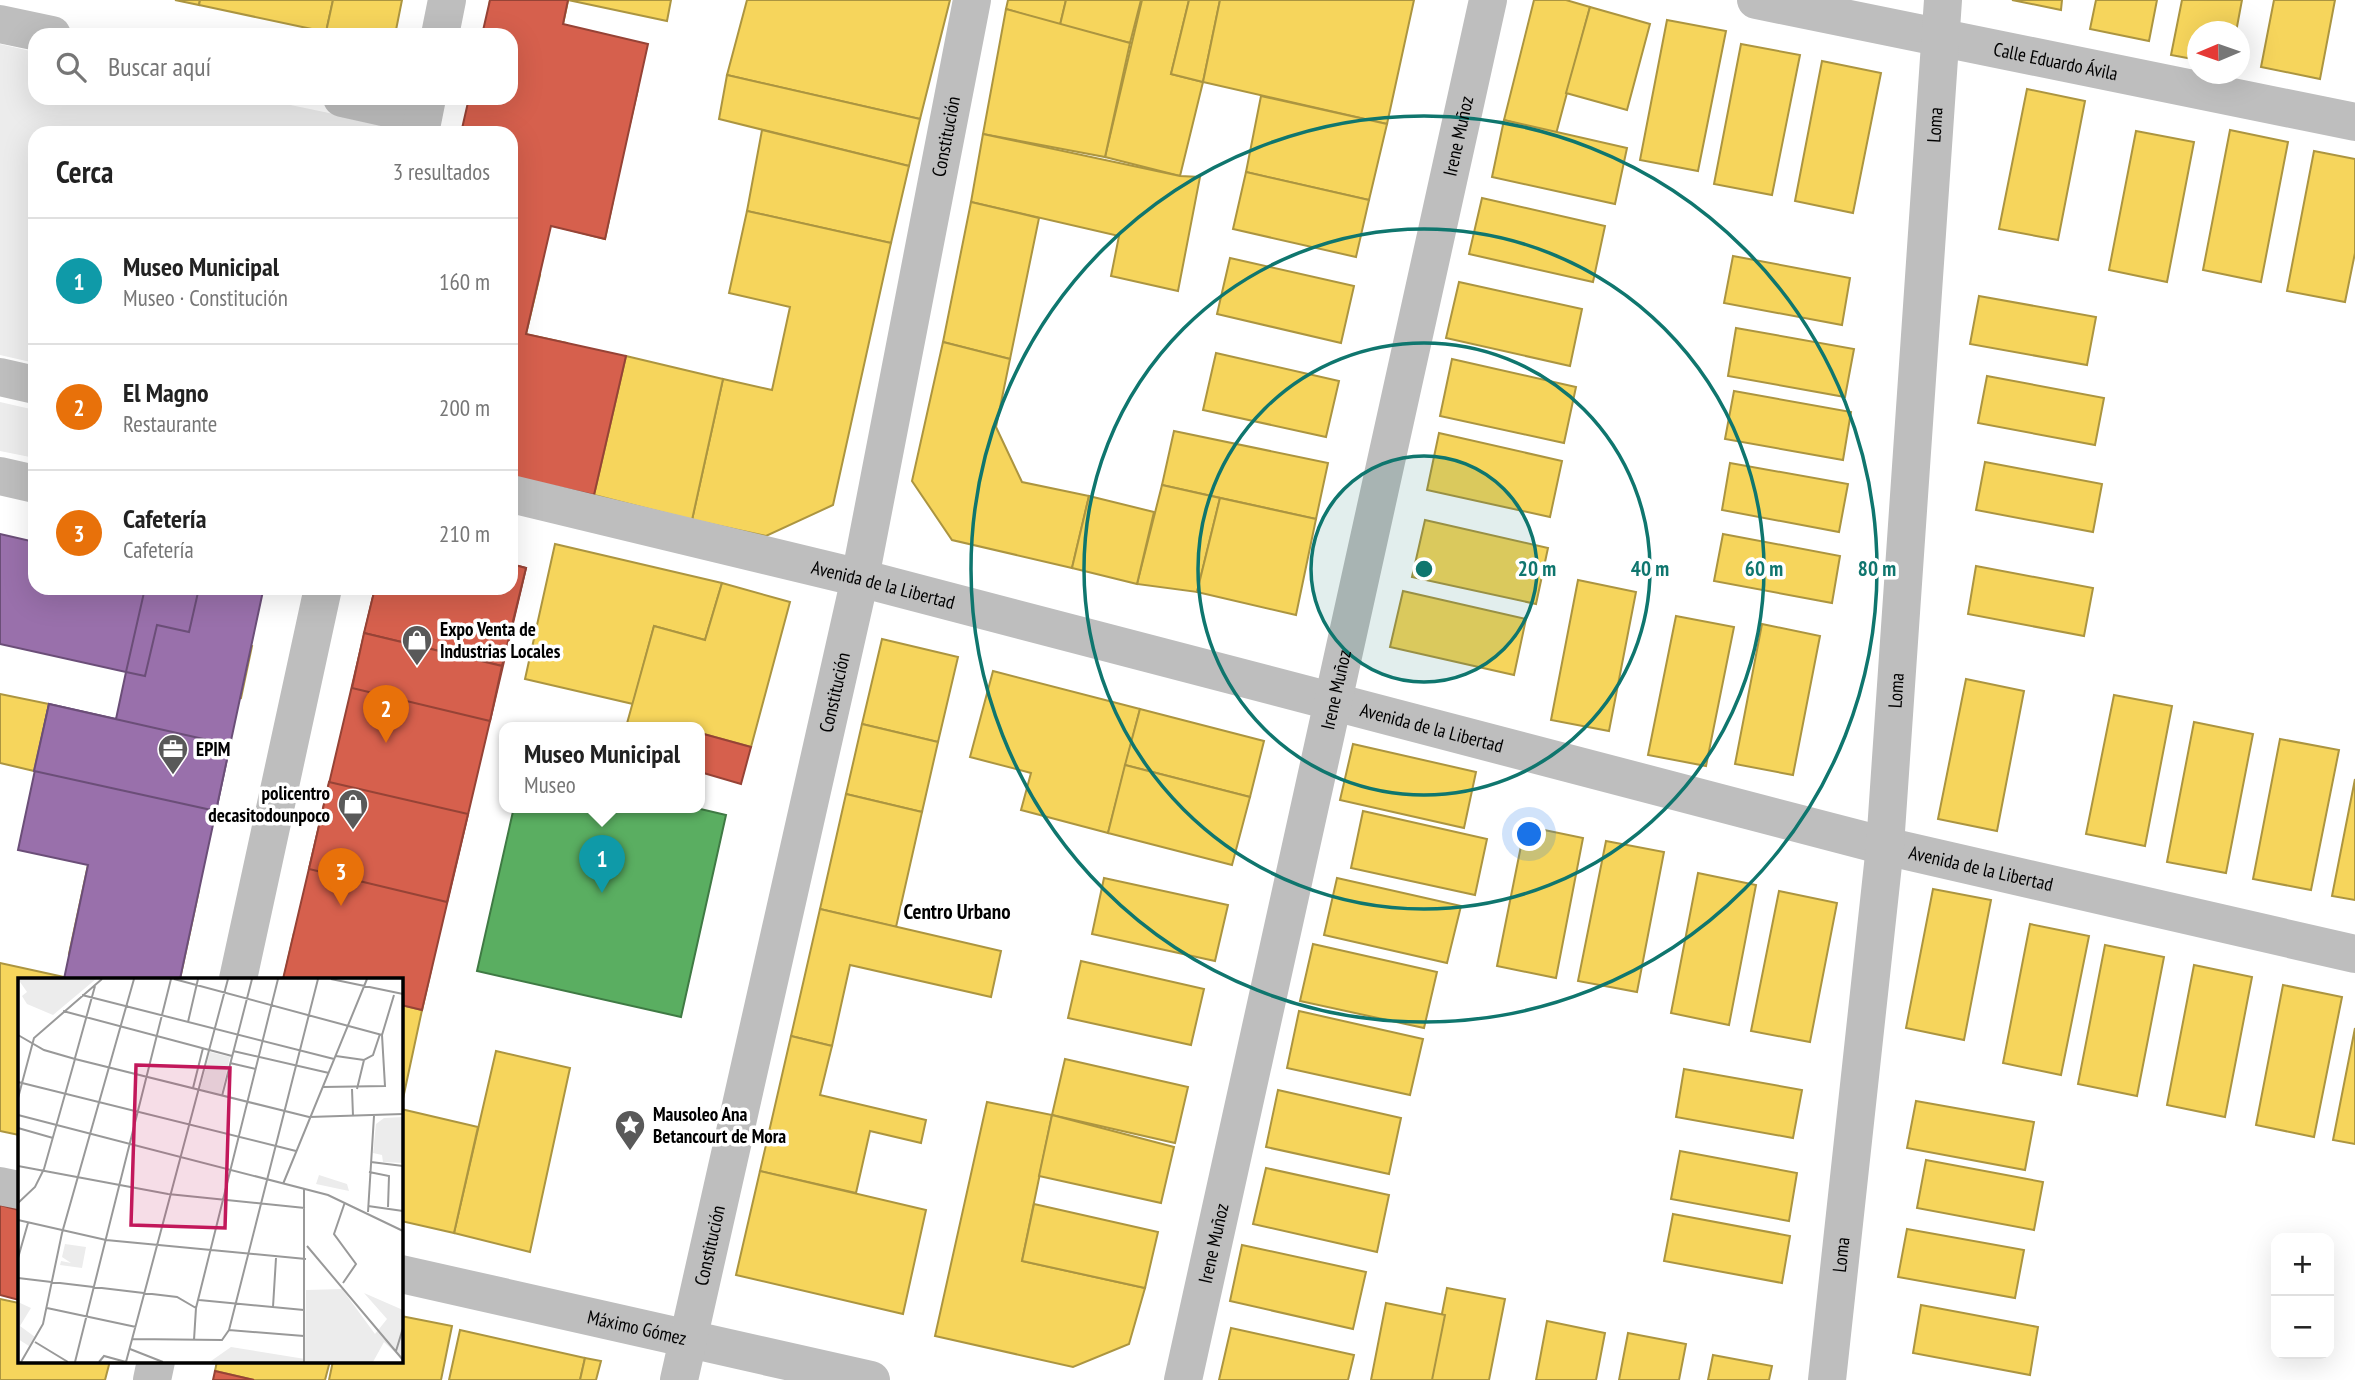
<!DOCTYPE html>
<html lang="es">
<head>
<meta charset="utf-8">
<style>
	:root { --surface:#fff; --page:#f6f6f6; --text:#222; --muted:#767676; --line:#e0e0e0; --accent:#595959 }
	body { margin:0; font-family:"PT Sans Narrow",sans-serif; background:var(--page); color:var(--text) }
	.controls { position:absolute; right:21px; bottom:21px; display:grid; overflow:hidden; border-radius:14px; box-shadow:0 7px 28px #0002 }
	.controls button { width:63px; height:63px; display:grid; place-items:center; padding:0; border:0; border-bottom:2px solid var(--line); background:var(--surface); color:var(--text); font:35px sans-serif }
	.compass { position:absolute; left:2187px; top:21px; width:63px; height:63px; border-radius:50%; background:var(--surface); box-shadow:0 7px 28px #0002; rotate:268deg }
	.you { position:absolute; left:1530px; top:835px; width:24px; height:24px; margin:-18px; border:5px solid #fff; border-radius:50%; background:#1a73e8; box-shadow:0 0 0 10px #1a73e833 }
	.badge { display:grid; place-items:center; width:46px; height:46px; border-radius:50%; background:var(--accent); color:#fff; font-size:23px; font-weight:700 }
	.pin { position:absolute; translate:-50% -58px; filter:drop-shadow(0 2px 4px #0008) }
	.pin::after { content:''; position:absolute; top:37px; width:24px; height:21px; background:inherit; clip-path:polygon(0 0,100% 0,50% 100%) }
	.popup { position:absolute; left:499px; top:722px; width:206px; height:91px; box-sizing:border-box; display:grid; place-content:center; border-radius:14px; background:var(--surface); filter:drop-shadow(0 2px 5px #0005); font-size:23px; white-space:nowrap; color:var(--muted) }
	.popup b { font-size:26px; color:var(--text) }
	.popup::after { content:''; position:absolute; left:50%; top:100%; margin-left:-14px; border:14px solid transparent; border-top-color:var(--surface) }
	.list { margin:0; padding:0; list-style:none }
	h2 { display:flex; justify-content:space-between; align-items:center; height:91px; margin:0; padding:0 28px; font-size:30px }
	h2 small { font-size:23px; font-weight:400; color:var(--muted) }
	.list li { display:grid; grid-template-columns:46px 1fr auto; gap:21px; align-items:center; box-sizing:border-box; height:126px; padding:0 28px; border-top:2px solid var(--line) }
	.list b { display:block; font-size:26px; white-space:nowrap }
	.list p { margin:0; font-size:23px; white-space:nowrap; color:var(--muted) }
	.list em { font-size:23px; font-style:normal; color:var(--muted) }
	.icon { flex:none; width:38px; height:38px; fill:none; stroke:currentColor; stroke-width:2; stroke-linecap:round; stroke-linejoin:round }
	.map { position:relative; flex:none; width:2355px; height:1380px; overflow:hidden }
	.search { position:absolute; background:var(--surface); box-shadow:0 7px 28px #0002; left:28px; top:28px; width:490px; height:77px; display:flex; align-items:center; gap:18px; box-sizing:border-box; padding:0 24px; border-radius:21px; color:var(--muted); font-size:26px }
	.panel { position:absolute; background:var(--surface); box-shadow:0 7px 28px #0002; left:28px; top:126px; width:490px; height:469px; border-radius:21px }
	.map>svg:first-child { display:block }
</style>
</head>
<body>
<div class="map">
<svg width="2355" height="1380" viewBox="0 0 2355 1380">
	<rect width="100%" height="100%" fill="#fff"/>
	<!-- green -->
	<g fill="#ececec">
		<path d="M0,44L35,52V98H257L396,127L400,133H35V363L0,355Z"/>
		<path d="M0,402L35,410V458L0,451Z"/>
	</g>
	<!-- homes -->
	<g fill="#f6d55c" stroke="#ac9540" stroke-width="2">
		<path d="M175,0H200L199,5Z"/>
		<path d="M200,0H333L326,32L199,5Z"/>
		<path d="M333,0H402L395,35L326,32Z"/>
		<path d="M490,0H564L568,1L563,24L489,7Z"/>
		<path d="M568,0H671L667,21Z"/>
		<path d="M747,0H950L920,119L727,75Z"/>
		<path d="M1008,0H1066L1060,25L1006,9Z"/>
		<path d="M1066,0H1141L1130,43L1060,25Z"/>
		<path d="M1142,0H1189L1171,74L1203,82L1180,176L1105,157Z"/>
		<path d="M1189,0H1220L1203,82L1171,74Z"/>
		<path d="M1220,0H1414L1387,124L1203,82Z"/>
		<path d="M1534,0H1566L1590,7L1556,134L1504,120Z"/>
		<path d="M2012,0H2062L2061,10Z"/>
		<path d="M2096,0H2157L2149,41L2090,29Z"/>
		<path d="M2182,0H2242L2236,32H2198V60L2171,55Z"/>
		<path d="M2274,0H2335L2320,79L2261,67Z"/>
		<path d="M1590,7L1650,24L1627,110L1566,93Z"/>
		<path d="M1006,9L1130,43L1105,157L983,134Z"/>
		<path d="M1667,20L1726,31L1698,171L1640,160Z"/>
		<path d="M1741,44L1800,55L1772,195L1714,184Z"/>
		<path d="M511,61L638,89L629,128L491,98H511Z"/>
		<path d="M1822,61L1881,73L1853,213L1795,201Z"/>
		<path d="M727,75L920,119L909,166L719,119Z"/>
		<path d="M2027,89L2085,101L2058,240L1999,229Z"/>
		<path d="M1261,96L1387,124L1369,200L1246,172Z"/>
		<path d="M1504,120L1627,148L1615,204L1492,177Z"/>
		<path d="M762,130L909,166L891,243L747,211Z"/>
		<path d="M2230,130L2288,142L2261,282L2203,270Z"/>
		<path d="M2136,131L2194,142L2167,282L2109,270Z"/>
		<path d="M983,134L1180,176L1200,177L1178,291L1111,276L1119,236L971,202Z"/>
		<path d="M2314,151L2355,159V253L2345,302L2287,291Z"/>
		<path d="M1246,172L1369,200L1356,257L1233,229Z"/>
		<path d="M511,178L613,201L605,239L511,215Z"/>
		<path d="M1482,198L1605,226L1593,282L1469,254Z"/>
		<path d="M971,202L1039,218L1010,359L943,342Z"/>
		<path d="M747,211L891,243L833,505L766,536L692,520L723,379L772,390L790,307L729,293Z"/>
		<path d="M1733,256L1850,278L1842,325L1724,303Z"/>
		<path d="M1230,258L1354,286L1341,343L1217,314Z"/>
		<path d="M511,268L540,275L526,334L511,331Z"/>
		<path d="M1459,282L1582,309L1570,366L1446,338Z"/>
		<path d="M1979,296L2096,317L2087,365L1970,344Z"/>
		<path d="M1736,328L1854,349L1845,397L1728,376Z"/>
		<path d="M511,331L567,343L553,398L511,388Z"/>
		<path d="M943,342L1010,359L996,427L1022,482L1089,496L1072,568L952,540L912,481Z"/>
		<path d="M1216,353L1339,381L1326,437L1203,410Z"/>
		<path d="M626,356L723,379L692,520L594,495Z"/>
		<path d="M1452,359L1576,387L1564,443L1440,416Z"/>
		<path d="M1987,376L2104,398L2095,445L1978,423Z"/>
		<path d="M511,388L553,398L542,483L511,477Z"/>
		<path d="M1734,391L1851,412L1843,460L1725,439Z"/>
		<path d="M1174,431L1328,463L1316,519L1162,485Z"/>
		<path d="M1439,433L1562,461L1550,517L1427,490Z"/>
		<path d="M1985,462L2102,484L2093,532L1976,510Z"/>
		<path d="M1730,463L1848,484L1839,532L1722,510Z"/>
		<path d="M1162,485L1220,498L1197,592L1137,584Z"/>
		<path d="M1089,496L1154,512L1137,584L1072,568Z"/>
		<path d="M1220,498L1316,519L1296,615L1197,592Z"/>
		<path d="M1425,520L1548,548L1536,604L1412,577Z"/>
		<path d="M1723,534L1840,556L1832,603L1714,581Z"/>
		<path d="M555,544L722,583L705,640L654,626L633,704L525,679Z"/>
		<path d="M1976,566L2093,588L2084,636L1968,614Z"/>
		<path d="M1578,580L1636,592L1609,731L1551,720Z"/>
		<path d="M722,583L790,602L751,747L700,733V727H626L654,626L705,640Z"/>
		<path d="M1403,591L1526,619L1514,675L1390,647Z"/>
		<path d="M1676,616L1734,627L1706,766L1648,755Z"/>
		<path d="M1762,624L1820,636L1793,775L1735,764Z"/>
		<path d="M157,625L252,646L241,698L145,676Z"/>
		<path d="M882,639L958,657L938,742L862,724Z"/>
		<path d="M993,671L1140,709L1108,833L1021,810L1031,773L970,757Z"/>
		<path d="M1966,679L2024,691L1997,831L1938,819Z"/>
		<path d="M0,694L49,704L34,771L0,763Z"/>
		<path d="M2114,695L2172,706L2145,846L2086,834Z"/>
		<path d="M1140,709L1264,741L1250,797L1125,765Z"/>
		<path d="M2194,722L2253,734L2226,873L2167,862Z"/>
		<path d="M862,724L938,742L922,812L846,794Z"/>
		<path d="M2280,739L2339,750L2311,890L2253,879Z"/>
		<path d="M1353,744L1476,772L1464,828L1340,800Z"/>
		<path d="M1125,765L1250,797L1232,865L1108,833Z"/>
		<path d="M2355,779V900L2332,896Z"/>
		<path d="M846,794L922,812L896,927L820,909Z"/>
		<path d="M1363,811L1487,839L1475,895L1351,868Z"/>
		<path d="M1525,826L1583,838L1556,978L1497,966Z"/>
		<path d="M1606,841L1664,852L1637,992L1578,981Z"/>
		<path d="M88,865L199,890L180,979L69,954Z"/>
		<path d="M1698,873L1756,885L1729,1025L1671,1013Z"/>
		<path d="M1104,878L1228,905L1215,961L1092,934Z"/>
		<path d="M1337,878L1461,906L1447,963L1324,935Z"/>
		<path d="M1933,889L1991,900L1964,1040L1906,1028Z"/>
		<path d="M1779,891L1837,903L1810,1042L1751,1031Z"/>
		<path d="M820,909L1001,951L991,997L850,965L832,1046L791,1036Z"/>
		<path d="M2030,924L2089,936L2061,1075L2003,1063Z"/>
		<path d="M294,933L432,966L422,1010L401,1005V979L284,977Z"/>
		<path d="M1313,944L1437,972L1424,1028L1300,1001Z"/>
		<path d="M2105,945L2164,957L2137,1096L2078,1084Z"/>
		<path d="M1081,961L1204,989L1191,1045L1068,1018Z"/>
		<path d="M0,963L64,977L19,979V1135L0,1131Z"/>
		<path d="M2194,965L2252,977L2225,1117L2167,1105Z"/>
		<path d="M2283,985L2342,997L2314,1137L2256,1125Z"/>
		<path d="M401,1005L422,1010L401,1108Z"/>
		<path d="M1299,1011L1423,1039L1410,1095L1287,1068Z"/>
		<path d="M2355,1028V1144L2333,1140Z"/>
		<path d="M791,1036L832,1046L820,1095L926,1120L921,1143L870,1131L856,1193L760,1171Z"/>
		<path d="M496,1051L570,1068L530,1252L454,1233Z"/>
		<path d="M1065,1059L1188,1087L1175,1143L1052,1115Z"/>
		<path d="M1684,1069L1802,1090L1793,1138L1676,1117Z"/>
		<path d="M1278,1090L1401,1118L1389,1174L1266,1147Z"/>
		<path d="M1916,1101L2034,1122L2025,1170L1907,1148Z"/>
		<path d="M987,1102L1052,1115L1022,1261L1145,1288L1129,1344L1073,1367L935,1336Z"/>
		<path d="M401,1109L478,1127L454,1233L401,1221Z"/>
		<path d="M1052,1115L1174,1147L1161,1203L1039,1176Z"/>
		<path d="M1680,1151L1797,1173L1789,1221L1671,1199Z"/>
		<path d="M1926,1160L2043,1182L2034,1230L1917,1208Z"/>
		<path d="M1266,1168L1389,1195L1377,1252L1253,1224Z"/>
		<path d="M760,1171L926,1210L903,1314L736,1275Z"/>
		<path d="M1034,1204L1158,1232L1145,1288L1022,1261Z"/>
		<path d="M1673,1214L1790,1236L1782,1283L1664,1261Z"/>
		<path d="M1907,1229L2024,1250L2015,1298L1898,1277Z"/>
		<path d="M1242,1245L1366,1272L1353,1329L1230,1301Z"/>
		<path d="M1447,1288L1505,1299L1489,1380H1429Z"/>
		<path d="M0,1299L19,1303V1361H110L105,1380H0Z"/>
		<path d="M1386,1303L1445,1315L1432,1380H1371Z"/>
		<path d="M1921,1305L2038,1327L2030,1375L1913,1353Z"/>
		<path d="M401,1316L452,1326L441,1380H329L333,1361H401Z"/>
		<path d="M1547,1321L1605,1333L1596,1380H1536Z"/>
		<path d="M1231,1328L1354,1355L1348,1380H1219Z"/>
		<path d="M460,1330L585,1358L580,1380H449Z"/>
		<path d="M1628,1333L1686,1344L1679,1380H1619Z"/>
		<path d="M1713,1355L1772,1366L1769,1380H1708Z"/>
		<path d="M585,1358L601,1361L596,1380H580Z"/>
		<path d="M217,1361H330L325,1380H254L215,1371Z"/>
	</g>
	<!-- shops -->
	<g fill="#d6604d" stroke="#964336" stroke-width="2">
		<path d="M490,0H568L563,24L648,44L605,239L551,226L526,334L626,356L594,495L511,477V133H461L469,98H511V35H482Z"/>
		<path d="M511,564L526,568L422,1010L401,1005V979H283L375,588H511Z"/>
		<path d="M511,564L526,568L502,666L364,633L375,588H511Z"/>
		<path d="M364,633L502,666L490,721L352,688Z"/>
		<path d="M700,733L751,747L741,784L700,772Z"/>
		<path d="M329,782L468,814L447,902L309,869Z"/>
		<path d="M0,1205L19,1210V1300L0,1295Z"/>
		<path d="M215,1371L254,1380H213Z"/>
	</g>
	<!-- offices -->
	<g fill="#9970ab" stroke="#6b4e78" stroke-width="2">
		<path d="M0,534L35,542V588H250L263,591L180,979H64L88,865L18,850L49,704L116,719L126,672L0,644Z"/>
		<path d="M145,588H199L189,632L157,625L145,676L126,672Z"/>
		<path d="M49,704L230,745L216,811L34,771Z"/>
	</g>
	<!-- public -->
	<path fill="#5aae61" stroke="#3f7a44" stroke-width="2" d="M514,807H692L726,815L681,1017L477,971Z"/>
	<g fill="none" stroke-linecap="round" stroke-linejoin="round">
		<!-- minor -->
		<g stroke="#bebebe" stroke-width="38">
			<path id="s1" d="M1756,0L2355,122"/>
			<path d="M0,476L35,484"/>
			<path id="s2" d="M511,494L860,578L1885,846L2355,954"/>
			<path d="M0,1186L19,1190"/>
			<path id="s3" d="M401,1274L871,1380"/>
			<path id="s4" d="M1183,1380L1488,0"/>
			<path id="s5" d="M1827,1380L1885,846L1943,0"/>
		</g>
		<!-- tertiary -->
		<g stroke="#bebebe" stroke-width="38">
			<path d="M0,24L52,35"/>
			<path d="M342,98L423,116"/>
			<path d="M0,377L35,385"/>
			<path id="s6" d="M679,1380L860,578L972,0"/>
		</g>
		<!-- trunk -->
		<g stroke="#bebebe" stroke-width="38">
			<path d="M440,35L447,0"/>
			<path d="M420,133L427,98"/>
			<path d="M238,979L323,588"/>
			<path d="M152,1380L156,1361"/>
		</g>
	</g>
	<!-- distance rings -->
	<circle cx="1424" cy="569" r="113" fill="#0f766e" fill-opacity=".12"/>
	<g fill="none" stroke="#0f766e" stroke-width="3.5">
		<circle cx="1424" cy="569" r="113"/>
		<circle cx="1424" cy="569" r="226"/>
		<circle cx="1424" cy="569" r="340"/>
		<circle cx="1424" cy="569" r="453"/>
	</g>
	<!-- icons -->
	<defs>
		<g id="shop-pin" transform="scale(1.575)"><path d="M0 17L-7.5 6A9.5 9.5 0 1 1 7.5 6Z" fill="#595959" stroke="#fff"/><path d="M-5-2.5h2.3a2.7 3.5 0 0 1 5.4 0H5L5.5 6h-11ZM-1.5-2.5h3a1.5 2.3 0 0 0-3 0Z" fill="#fff"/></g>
		<g id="office-pin" transform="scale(1.575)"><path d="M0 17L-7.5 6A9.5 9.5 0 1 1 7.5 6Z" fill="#595959" stroke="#fff"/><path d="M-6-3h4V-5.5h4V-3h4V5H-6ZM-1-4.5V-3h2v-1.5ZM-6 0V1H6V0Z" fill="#fff"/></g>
		<g id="sight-pin" transform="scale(1.575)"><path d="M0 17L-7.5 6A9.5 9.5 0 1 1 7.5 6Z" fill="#595959" stroke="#fff"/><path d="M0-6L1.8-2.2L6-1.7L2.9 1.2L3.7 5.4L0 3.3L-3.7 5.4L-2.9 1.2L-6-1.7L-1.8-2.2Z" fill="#fff"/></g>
	</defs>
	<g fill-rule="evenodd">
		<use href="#shop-pin" x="417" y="640"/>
		<use href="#office-pin" x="173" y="749"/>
		<use href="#shop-pin" x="353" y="804"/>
		<use href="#sight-pin" x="630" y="1125"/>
	</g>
	<g text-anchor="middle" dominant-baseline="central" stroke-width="7" stroke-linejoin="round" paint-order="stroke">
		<!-- street labels -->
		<g font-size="19" fill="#000" stroke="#fff">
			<text stroke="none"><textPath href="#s1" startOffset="306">Calle Eduardo Ávila</textPath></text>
			<text stroke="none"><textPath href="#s5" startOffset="1260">Loma</textPath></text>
			<text stroke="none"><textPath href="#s6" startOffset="1272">Constitución</textPath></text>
			<text stroke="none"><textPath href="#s4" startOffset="1274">Irene Muñoz</textPath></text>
			<text stroke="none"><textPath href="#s2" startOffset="383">Avenida de la Libertad</textPath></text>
			<text stroke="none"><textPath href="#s4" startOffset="707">Irene Muñoz</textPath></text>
			<text stroke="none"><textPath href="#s5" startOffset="693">Loma</textPath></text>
			<text stroke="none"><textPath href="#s6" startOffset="705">Constitución</textPath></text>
			<text stroke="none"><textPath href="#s2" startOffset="950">Avenida de la Libertad</textPath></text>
			<text stroke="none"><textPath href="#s2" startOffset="1517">Avenida de la Libertad</textPath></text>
			<text stroke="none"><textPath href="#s4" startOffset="140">Irene Muñoz</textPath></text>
			<text stroke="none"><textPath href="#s6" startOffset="138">Constitución</textPath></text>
			<text stroke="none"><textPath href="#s5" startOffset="126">Loma</textPath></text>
			<text stroke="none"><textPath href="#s3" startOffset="242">Máximo Gómez</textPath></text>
		</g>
		<!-- poi labels -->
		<g font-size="19" font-weight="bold" fill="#000" stroke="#fff" text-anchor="start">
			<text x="440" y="629">Expo Venta de<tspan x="440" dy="22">Industrias Locales</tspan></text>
			<text x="196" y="749">EPIM</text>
			<text x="330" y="793" text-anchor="end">policentro<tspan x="330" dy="22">decasitodounpoco</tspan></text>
			<text x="653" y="1114">Mausoleo Ana<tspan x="653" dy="22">Betancourt de Mora</tspan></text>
		</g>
		<!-- neighbourhood labels -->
		<g font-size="21" font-weight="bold" fill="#000" stroke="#fff">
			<text x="957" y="911">Centro Urbano</text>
		</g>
	</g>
	<!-- overview -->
	<g transform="translate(18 978)">
		<rect width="385" height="385" fill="#fff"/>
		<path d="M0,1H78L35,37L9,26L4,18L9,14ZM192,74L212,79L203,117L182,111ZM385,139V185L365,184L364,177L355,175L358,146L366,140ZM301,197L329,206L331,213L298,206ZM47,266L68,269L64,290L42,287L43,283L53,285L44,279ZM324,311L357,356L369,341L346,315L385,332V382L366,364L355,384H155L193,383L213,369L287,381L288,312ZM0,324L13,330L2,348L17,359L11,368L0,361Z" fill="#ececec"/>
		<path fill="none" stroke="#999" stroke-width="2" d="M156,1L364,57M313,1L385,16M64,17L316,81M45,33L214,78M170,44L180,1M0,57L26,72L57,81L291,139L385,136M215,73L311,95M318,78L346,82M57,80L77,8M212,85L238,91M0,104L278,173M305,109L367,108L364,57L376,17M175,110L185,70M334,111L335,138M339,111L346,82L355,77L362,56M204,118L234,1M0,120L16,60L84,1M0,137L310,217L385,253M0,150L35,160M353,184L385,188M0,188L150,216L287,230M351,194L371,198L370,229M265,206L349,1M0,225L17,209L26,191L57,81M350,228L385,233M350,234L356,138M0,242L88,262L288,281M289,268L385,382M0,280L10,245M0,300L159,319L178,330M325,305L338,286L316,256L327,224M181,322L286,332M255,329L258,280M29,330L118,349M211,352L300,1M114,361L204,362L211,352L286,358M176,362L178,330L260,1M17,364L50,384M112,371L145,384M378,373L385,350M3,384L25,346L44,255L116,1M57,384L153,1M81,384L86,378L108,384M108,384L210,1M286,384V211"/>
		<path fill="#c2185b" fill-opacity="0.15" stroke="#c2185b" stroke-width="3.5" d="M118,87L212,90L207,250L113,247Z"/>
		<rect width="385" height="385" fill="none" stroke="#000" stroke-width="3.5"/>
	</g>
	<circle cx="1424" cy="569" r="10" fill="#0f766e" stroke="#fff" stroke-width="3.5"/>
	<g font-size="21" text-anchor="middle" font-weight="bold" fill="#0f766e" stroke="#fff" stroke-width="7" stroke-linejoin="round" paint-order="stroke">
		<text x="1537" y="576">20 m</text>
		<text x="1650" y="576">40 m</text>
		<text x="1764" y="576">60 m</text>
		<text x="1877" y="576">80 m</text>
	</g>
</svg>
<div class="controls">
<button>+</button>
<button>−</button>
</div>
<svg class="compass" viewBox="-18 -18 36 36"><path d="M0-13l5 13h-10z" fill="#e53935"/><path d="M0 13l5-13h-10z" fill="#767676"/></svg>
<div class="you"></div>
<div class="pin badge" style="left:602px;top:893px;background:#0f9aa8">1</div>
<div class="popup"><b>Museo Municipal</b>Museo</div>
<div class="pin badge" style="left:386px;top:743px;background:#e8710a">2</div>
<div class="pin badge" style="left:341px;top:906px;background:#e8710a">3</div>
<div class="search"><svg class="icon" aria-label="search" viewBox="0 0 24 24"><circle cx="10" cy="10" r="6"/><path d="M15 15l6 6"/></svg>Buscar aquí</div>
<section class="panel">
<h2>Cerca<small>3 resultados</small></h2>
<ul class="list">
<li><span class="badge" style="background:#0f9aa8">1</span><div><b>Museo Municipal</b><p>Museo · Constitución</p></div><em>160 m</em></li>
<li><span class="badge" style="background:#e8710a">2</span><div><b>El Magno</b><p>Restaurante</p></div><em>200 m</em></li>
<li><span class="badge" style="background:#e8710a">3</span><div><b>Cafetería</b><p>Cafetería</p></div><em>210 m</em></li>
</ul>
</section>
</div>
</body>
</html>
